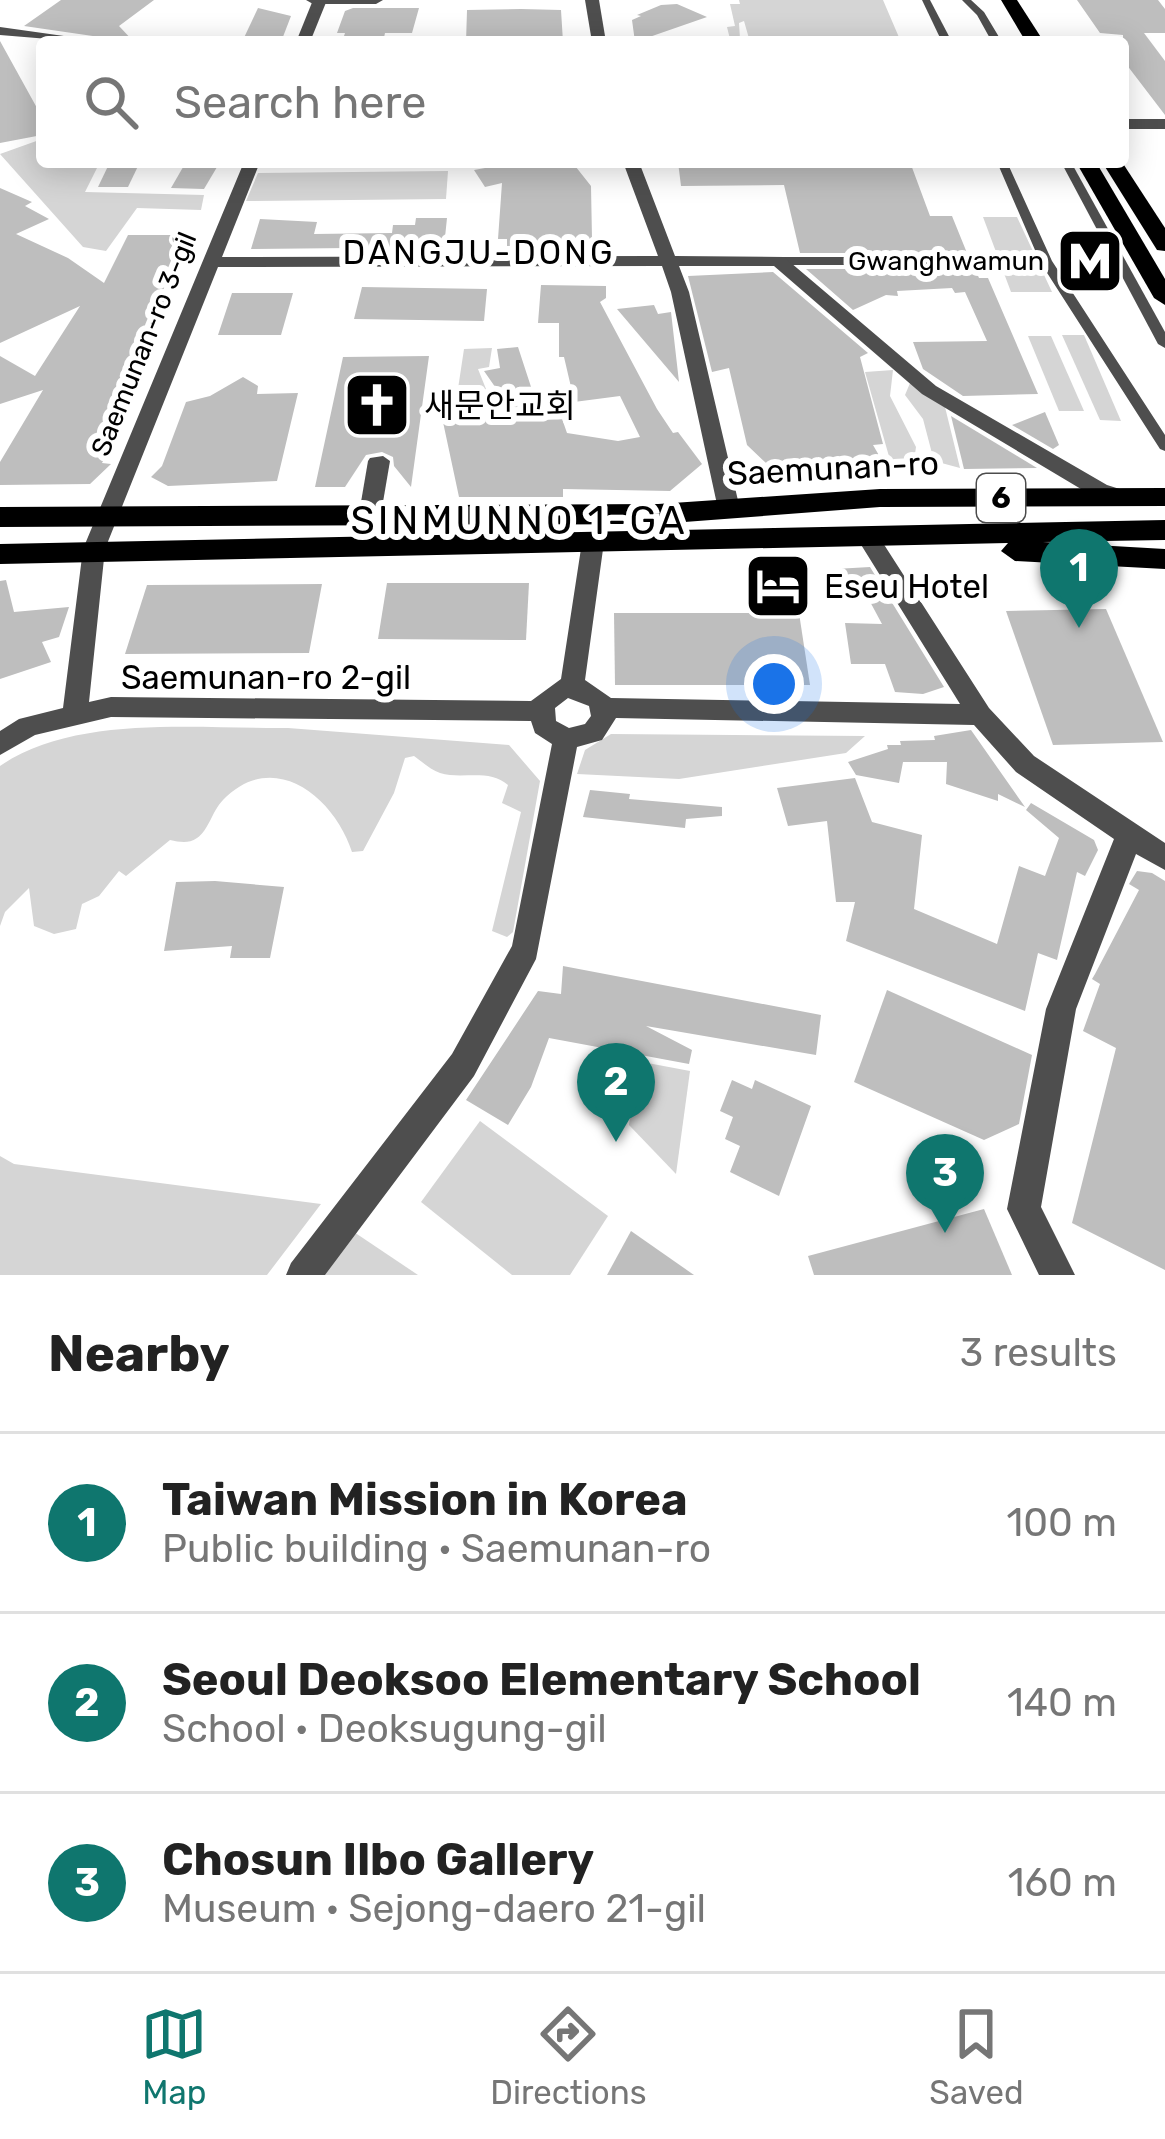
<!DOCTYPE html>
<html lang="en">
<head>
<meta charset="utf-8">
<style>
	:root { --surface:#fff; --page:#f6f6f6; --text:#222; --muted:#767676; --line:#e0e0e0; --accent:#0f766e }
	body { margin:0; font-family:Rubik,"Noto Sans KR",sans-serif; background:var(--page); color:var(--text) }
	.you { position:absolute; left:774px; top:684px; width:42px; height:42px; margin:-30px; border:9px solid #fff; border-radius:50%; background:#1a73e8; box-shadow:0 0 0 18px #1a73e833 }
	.badge { display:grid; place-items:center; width:78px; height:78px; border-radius:50%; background:var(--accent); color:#fff; font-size:39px; font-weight:700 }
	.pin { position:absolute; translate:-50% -99px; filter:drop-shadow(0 3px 6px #0008) }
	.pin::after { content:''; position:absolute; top:63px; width:42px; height:36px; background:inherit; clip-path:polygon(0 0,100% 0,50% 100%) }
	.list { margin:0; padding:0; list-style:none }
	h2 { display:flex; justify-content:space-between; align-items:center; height:156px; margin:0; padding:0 48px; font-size:51px }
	h2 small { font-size:39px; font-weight:400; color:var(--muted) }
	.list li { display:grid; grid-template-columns:78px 1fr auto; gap:36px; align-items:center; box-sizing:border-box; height:180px; padding:0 48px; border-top:3px solid var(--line) }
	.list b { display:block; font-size:45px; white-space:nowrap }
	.list p { margin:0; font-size:39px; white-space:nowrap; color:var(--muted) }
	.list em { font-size:39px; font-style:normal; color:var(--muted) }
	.icon { flex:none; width:66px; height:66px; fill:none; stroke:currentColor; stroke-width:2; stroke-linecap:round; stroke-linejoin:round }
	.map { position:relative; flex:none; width:1165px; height:1275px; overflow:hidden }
	.search { position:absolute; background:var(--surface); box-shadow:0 6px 30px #0003; left:36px; right:36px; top:36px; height:132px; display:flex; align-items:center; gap:30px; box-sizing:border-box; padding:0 42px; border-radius:12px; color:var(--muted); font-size:45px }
	.sheet { height:696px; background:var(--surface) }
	nav { display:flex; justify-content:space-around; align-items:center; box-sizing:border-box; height:168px; border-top:3px solid var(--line); background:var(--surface); font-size:33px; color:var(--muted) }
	nav a { display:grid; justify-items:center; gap:6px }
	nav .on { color:var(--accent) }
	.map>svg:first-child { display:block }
</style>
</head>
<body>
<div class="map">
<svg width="1165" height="1275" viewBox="0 0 1165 1275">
	<rect width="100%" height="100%" fill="#fff"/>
	<!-- green -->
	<g fill="#d5d5d5">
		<path d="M739,0H883L901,42H750L744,21L739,23L740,39H730L727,27L735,26L730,4H740Z"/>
		<path d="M42,139V162H100L85,192L204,195L201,210L137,208L106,251L83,247L0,154Z"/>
		<path d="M448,171L446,199L246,201L258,173Z"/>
		<path d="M983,217H1017L1052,292H1011Z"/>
		<path d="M1062,335H1084L1121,421L1100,420Z"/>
		<path d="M1028,336H1051L1084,411H1059Z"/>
		<path d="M492,348L489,367L478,369L486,389L481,410L439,417L440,408L456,402L464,349Z"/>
		<path d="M893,370L890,396L916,447L914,461L892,467L865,372Z"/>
		<path d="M913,376L945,407L960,468L934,461L923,419L905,395Z"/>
		<path d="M288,728L509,745L540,781L513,932L507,937L492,931L521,812L502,803L508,785C489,768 462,780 440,773C431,770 421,761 414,756L405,758L394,793L363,851L352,852C335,798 274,747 223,800C212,811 209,830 197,838C188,844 180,842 170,840L126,876L119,871L99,896L82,904L76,929L54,934L34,926L29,888L5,912L0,926V766C75,714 198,729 288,728Z"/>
		<path d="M611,734L865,736L846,753L679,779L577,774L585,750Z"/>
		<path d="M637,1061L690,1071L676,1174L629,1125Z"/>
		<path d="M480,1121L608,1216L570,1275H512L421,1202Z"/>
		<path d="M0,1156L14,1164L321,1204L267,1275H0Z"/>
		<path d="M342,1224L418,1275H303Z"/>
	</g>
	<!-- building -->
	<g fill="#bebebe">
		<path d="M61,0H154L119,26L134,42L24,26Z"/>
		<path d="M1077,0H1158L1165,9V33H1144L1165,61V115L1123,60V35L1100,33Z"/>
		<path d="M677,4L707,17L635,42L632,20L641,16L637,15L661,5Z"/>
		<path d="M258,8L291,16L281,42H242Z"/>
		<path d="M353,8H419L412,33H385L383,42H342L345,33H337L345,11Z"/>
		<path d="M521,9L561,10L563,42H466L467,10Z"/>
		<path d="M0,41L37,108L42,107V135L0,143Z"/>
		<path d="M110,162H140L128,187H98Z"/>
		<path d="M186,162H220L204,189L171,188Z"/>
		<path d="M518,162H572L591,186L592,239H581V246H507V239H498L502,183L485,187L474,170Z"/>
		<path d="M678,162H910L930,216H952L967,253H800L784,185L681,186Z"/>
		<path d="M0,188L32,202L25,206L49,219L16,234L68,258L104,283L128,235H187L161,295H168L123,391L137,392L102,463L111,464L90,484L0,485V462L43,390L0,404V356L35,376L80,306L0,343Z"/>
		<path d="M416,218H447L444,247L251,249L260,219L317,222L314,234L392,233L393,225H415Z"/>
		<path d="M806,269H975L979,278H988L1038,394L963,396L923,369L913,342L987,341L965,292L955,293L952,288L897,291L898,296L886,295L853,310Z"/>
		<path d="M773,272L868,353L860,357L883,444L873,445L884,464H767L747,445L729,368L712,372L688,276Z"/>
		<path d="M541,285L606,286V298L600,302L657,409L673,433L678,432L702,464L670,491L563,489V497H459L443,422L490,415V406L507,404L484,371L500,368L497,349L518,347L533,393L552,390L567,433L618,441L640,437L620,396L574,402L567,388L571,387L564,357H559V323H538Z"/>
		<path d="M362,287L487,289L484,321L354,319Z"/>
		<path d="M232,293H293L281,335H218Z"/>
		<path d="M654,305L658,314L671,312L679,382L617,309Z"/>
		<path d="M429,356L411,487L394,466L393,457L382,452L366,455L345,487H315L343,357Z"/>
		<path d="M243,377L258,386L257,394L298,393L277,481L168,486L151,477L162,466L186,402L210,396Z"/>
		<path d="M1045,412L1059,445L1053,449L1012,425Z"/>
		<path d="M951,416L1037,468L964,469Z"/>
		<path d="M870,567L944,687L923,694L895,692L885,664H851L845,623L882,624L860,583L844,586L835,569Z"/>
		<path d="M6,580L14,612L69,607L59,637L42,642L51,662L0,679V581Z"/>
		<path d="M387,583H529L526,640L378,639Z"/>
		<path d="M322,584L309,653L125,654L147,585Z"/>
		<path d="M1106,609L1163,742L1053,745L1006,611Z"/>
		<path d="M614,613H799L810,685H615Z"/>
		<path d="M971,730L1025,807L998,794V801L946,784L947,762H903L899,783L856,775L848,762L888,749L887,745H901L900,741L935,740L934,736Z"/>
		<path d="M855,778L872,822L922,835L914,909L997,944L1019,866L1045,876L1059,838L1026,810L1031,803L1094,840L1098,850L1085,876L1077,872L1057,960L1038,953L1025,1011L846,941L855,902H836L827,821L788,826L777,788Z"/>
		<path d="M590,790L630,794L629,799L722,807V816L686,819L685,828L583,817Z"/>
		<path d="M1137,871L1152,873L1165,881V1270L1072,1223L1116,1048L1083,1031L1100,984L1092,979L1095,974L1139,890L1129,884Z"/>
		<path d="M215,881L284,887L270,958H230L232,946L164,951L176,882Z"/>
		<path d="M563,966L821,1015L816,1055L646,1026L692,1050L689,1064L549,1038L531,1087L508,1125L466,1100L538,991L561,994Z"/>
		<path d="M887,990L1032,1055L1019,1124L984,1140L854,1082Z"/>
		<path d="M732,1080L752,1089L755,1080L811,1106L779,1196L730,1172L740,1146L725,1139L733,1117L720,1111Z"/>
		<path d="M984,1209L1012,1275H814L808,1256Z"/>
		<path d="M631,1231L694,1275H607Z"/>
	</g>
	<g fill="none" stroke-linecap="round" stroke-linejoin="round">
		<!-- pedestrian -->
		<g fill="#4e4e4e" fill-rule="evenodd">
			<path d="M922,0H930L952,42H942Z"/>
			<path d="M962,0H971L984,12L1002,42H992L977,15Z"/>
			<path d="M997,162H1007L1052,261L1165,435V451L1160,449L1042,265H778L772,261L778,257H1038Z"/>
			<path d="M1061,162H1071L1165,332V348L1158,344Z"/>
			<path d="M383,456L390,461L383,502L376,507L363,506L361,502L368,461L370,458Z"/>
		</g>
		<!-- minor -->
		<g fill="#4e4e4e" fill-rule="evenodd">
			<path d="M313,0H327L310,42H296Z"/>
			<path d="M585,0H599L606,42H592Z"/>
			<path d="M0,27L78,38L85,42L0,35Z"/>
			<rect x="1123" y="119" width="42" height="10"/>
			<path d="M244,162H260L222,257L658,256L623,162H639L675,256L784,257L936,386L1107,485L1129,492L1132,497L1121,504L1091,495L922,394L774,266H679L689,292L740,509L729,517L718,509L671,292L662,266L218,267L105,549L89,702L111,697L531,701L561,679L582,542L593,534L604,542L585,680L611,698L960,704L855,535L858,529H874L989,708L1034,756L1165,843V870L1136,854L1076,1009L1041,1207L1075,1275H1039L1007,1209L1046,1009L1114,839L1016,772L974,725L616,718L602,740L577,747L536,959L474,1076L325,1275H286L291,1263L452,1054L512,946L552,744L535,733L531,721L111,717L35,735L0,755V731L19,719L63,708L83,549ZM568,698L589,706L591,716L585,724L569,728L556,721L555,708Z"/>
		</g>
		<!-- tertiary -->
		<path fill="#4e4e4e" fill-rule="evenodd" d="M306,0H383L376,4H313Z"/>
		<!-- primary -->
		<g fill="#000" fill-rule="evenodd">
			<path d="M1001,0H1017L1044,42H1026Z"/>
			<path d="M1076,162H1096L1165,279V305L1154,298Z"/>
			<path d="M1102,162H1122L1165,228V251L1157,250Z"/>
			<path d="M1165,488V506L880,507L658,524L0,527V507L658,504L880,489Z"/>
			<path d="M1165,520V540L1043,542L1165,549V569L1015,561L1001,551L1008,543L0,564V544Z"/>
		</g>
	</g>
	<!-- icons -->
	<defs>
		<g id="metro-square" transform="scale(3.45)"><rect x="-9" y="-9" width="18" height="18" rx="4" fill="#000" stroke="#fff"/><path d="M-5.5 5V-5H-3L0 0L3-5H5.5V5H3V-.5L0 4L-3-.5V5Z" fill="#fff"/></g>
		<g id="church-square" transform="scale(3.45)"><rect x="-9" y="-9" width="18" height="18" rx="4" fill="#000" stroke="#fff"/><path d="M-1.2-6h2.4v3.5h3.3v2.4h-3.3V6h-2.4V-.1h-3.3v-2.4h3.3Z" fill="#fff"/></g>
		<g id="hotel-square" transform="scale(3.45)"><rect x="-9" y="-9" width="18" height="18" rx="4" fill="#000" stroke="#fff"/><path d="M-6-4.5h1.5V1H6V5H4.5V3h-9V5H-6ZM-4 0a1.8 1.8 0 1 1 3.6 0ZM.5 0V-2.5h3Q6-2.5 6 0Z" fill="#fff"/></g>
	</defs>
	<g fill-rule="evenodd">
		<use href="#metro-square" x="1090" y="261"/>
		<use href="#church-square" x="377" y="405"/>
		<use href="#hotel-square" x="778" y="586"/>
	</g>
	<g text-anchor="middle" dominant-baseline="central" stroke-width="12" stroke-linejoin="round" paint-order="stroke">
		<!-- far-poi labels -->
		<g font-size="27" fill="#000" stroke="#fff" text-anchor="end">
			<text x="1044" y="261">Gwanghwamun</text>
		</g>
		<!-- far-street labels -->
		<g font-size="27" fill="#000" stroke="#fff">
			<text transform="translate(144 344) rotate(-68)">Saemunan-ro 3-gil</text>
		</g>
		<!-- shield labels -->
		<rect fill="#fff" stroke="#4c4c4c" stroke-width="3" x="977" y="474" width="48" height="48" rx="9"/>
		<g font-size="30" font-weight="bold" fill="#000">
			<text x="1001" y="498">6</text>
		</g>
		<!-- far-quarter labels -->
		<g font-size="33" letter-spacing="3" fill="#000" stroke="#fff">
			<text x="479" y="252">DANGJU-DONG</text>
		</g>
		<!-- poi labels -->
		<g font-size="33" fill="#000" stroke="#fff" text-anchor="start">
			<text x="424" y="405">새문안교회</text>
			<text x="824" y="586">Eseu Hotel</text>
		</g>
		<!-- street labels -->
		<g font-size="33" fill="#000" stroke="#fff">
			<text transform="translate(833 468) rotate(-3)">Saemunan-ro</text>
			<text x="266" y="677">Saemunan-ro 2-gil</text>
		</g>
		<!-- quarter labels -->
		<g font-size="39" letter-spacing="3" fill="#000" stroke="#fff">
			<text x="519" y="521">SINMUNNO 1-GA</text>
		</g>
	</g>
</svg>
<div class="you"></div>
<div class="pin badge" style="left:1079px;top:628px">1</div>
<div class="pin badge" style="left:616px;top:1142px">2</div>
<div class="pin badge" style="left:945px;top:1233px">3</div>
<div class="search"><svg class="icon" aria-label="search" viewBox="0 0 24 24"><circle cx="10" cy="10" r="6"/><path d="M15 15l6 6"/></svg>Search here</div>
</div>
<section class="sheet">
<h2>Nearby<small>3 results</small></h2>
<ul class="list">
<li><span class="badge">1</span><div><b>Taiwan Mission in Korea</b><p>Public building · Saemunan-ro</p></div><em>100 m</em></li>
<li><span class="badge">2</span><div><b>Seoul Deoksoo Elementary School</b><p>School · Deoksugung-gil</p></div><em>140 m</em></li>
<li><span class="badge">3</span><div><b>Chosun Ilbo Gallery</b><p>Museum · Sejong-daero 21-gil</p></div><em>160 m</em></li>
</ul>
</section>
<nav>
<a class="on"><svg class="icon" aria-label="map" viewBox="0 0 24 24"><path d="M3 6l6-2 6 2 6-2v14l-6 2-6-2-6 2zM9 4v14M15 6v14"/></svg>Map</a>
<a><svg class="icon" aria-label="directions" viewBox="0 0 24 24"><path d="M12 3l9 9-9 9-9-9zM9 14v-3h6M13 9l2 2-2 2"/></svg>Directions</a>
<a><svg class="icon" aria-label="saved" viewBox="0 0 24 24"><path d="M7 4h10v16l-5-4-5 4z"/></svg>Saved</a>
</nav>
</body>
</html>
